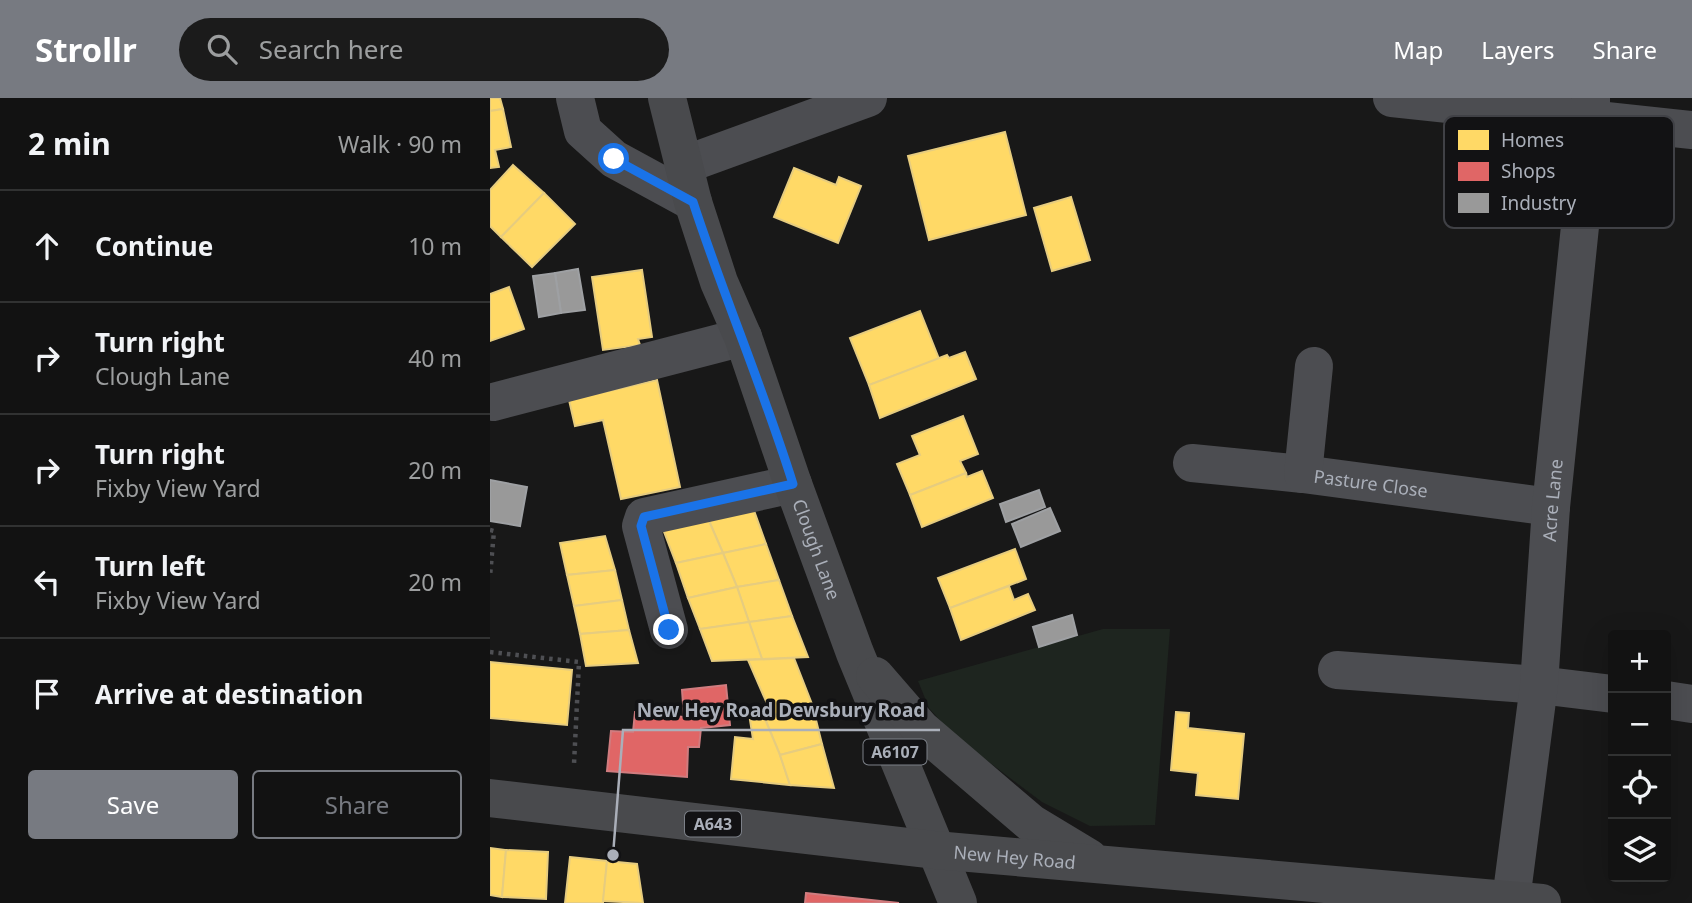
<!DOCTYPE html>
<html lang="en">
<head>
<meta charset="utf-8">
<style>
	:root { --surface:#121212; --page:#1b1b1b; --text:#f1f3f6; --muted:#9c9e9f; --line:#313232; --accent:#777a81 }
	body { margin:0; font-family:"Noto Sans",sans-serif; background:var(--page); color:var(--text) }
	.controls { position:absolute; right:21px; bottom:21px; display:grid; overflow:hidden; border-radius:7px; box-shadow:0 7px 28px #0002 }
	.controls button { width:63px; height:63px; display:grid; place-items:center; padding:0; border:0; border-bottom:2px solid var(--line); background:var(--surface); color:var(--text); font:35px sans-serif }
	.stop { position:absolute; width:21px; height:21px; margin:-16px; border:5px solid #1a73e8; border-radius:50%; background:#fff }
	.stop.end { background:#1a73e8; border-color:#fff; box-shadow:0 2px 7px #0008 }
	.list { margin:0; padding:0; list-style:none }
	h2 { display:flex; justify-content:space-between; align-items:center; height:91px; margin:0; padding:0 28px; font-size:30px }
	h2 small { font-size:23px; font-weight:400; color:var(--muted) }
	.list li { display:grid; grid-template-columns:46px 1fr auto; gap:21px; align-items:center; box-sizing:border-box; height:112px; padding:0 28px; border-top:2px solid var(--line) }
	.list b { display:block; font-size:26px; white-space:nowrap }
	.list p { margin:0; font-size:23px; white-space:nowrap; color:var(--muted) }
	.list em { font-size:23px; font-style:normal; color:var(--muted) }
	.actions { display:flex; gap:14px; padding:21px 28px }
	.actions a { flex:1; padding:16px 0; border:2px solid var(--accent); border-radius:7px; text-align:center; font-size:24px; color:var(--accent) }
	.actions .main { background:var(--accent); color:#fff }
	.icon { flex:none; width:38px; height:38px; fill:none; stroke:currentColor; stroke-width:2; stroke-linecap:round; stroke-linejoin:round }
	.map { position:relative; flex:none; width:1202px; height:805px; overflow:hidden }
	header { display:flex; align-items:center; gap:42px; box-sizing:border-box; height:98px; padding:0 35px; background:var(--accent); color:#fff }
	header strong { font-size:33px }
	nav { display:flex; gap:38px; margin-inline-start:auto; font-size:24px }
	.search { width:490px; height:63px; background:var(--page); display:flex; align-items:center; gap:18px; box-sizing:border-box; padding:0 24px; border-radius:38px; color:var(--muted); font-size:26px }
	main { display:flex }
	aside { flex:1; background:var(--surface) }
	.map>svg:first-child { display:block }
</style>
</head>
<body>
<header>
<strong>Strollr</strong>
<div class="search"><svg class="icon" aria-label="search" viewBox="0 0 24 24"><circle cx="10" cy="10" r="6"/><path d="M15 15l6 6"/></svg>Search here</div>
<nav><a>Map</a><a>Layers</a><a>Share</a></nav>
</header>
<main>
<aside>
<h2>2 min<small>Walk · 90 m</small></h2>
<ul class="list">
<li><svg class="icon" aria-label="ahead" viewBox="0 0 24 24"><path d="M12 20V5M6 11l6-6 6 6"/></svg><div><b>Continue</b></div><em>10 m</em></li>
<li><svg class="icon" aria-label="right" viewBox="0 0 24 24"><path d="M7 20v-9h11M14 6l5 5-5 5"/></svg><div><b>Turn right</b><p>Clough Lane</p></div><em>40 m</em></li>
<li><svg class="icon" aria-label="right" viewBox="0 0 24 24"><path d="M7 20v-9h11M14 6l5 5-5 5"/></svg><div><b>Turn right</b><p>Fixby View Yard</p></div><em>20 m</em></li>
<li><svg class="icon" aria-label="left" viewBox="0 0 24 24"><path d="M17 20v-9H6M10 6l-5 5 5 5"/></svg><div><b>Turn left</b><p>Fixby View Yard</p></div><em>20 m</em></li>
<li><svg class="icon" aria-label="arrive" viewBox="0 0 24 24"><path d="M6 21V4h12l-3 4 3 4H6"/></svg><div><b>Arrive at destination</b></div></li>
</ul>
<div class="actions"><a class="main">Save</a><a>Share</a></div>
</aside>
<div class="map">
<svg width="1202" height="805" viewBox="0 0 1202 805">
	<rect width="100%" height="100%" fill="#181818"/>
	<!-- green -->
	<path fill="#1e251f" d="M613,531H680L665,727L600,728L552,704L463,637L439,610L428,583Z"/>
	<!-- homes -->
	<g fill="#ffd966" stroke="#e6cc7f" stroke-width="2">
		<path d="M0,0H10L13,11L0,13Z"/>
		<path d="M13,11L21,49L5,52L9,69L0,70V13Z"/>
		<path d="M515,34L536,117L439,142L418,58Z"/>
		<path d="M23,67L54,95L11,139L0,128V92Z"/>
		<path d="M304,70L346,87L349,79L371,88L348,145L284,119Z"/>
		<path d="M54,95L85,126L42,169L11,139Z"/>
		<path d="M581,99L600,162L562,173L544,110Z"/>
		<path d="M152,172L162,239L148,241L150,247L113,252L102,179Z"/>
		<path d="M19,189L34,231L0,243V196Z"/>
		<path d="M430,213L449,261L379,287L360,240Z"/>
		<path d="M475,254L486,281L390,320L379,287L457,257L459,260Z"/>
		<path d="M167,282L190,389L131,401L113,322L85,328L79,302Z"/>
		<path d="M473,318L488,356L470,363L476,375L420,397L407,366L430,357L422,338Z"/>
		<path d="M492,373L503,400L432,429L420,397L476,375L477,379Z"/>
		<path d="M262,407L276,446L233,455L216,416Z"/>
		<path d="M216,416L233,455L186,465L171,426Z"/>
		<path d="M115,438L125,472L77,477L70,445Z"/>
		<path d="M276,446L289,482L247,489L233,455Z"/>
		<path d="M525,451L536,481L460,510L448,480Z"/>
		<path d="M233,455L247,489L198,500L186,465Z"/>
		<path d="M125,472L132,502L84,508L77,477Z"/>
		<path d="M289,482L302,518L259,524L247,489Z"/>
		<path d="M519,488L524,502L538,496L545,512L471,542L460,510Z"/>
		<path d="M247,489L259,524L210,531L198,500Z"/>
		<path d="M132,502L139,532L90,536L84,508Z"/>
		<path d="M302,518L318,559L272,561L259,524Z"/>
		<path d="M259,524L272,561L222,563L210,531Z"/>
		<path d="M139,532L148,565L96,568L90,536Z"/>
		<path d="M304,560L322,606L282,617L258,562Z"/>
		<path d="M0,564L82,572L77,627L0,620Z"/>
		<path d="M322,606L332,646L290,657L275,621Z"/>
		<path d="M686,614L699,615L698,630L754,636L748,701L706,697L708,675L681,672Z"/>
		<path d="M275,621L290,657L300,687L241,681L245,639L263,641L260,622Z"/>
		<path d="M332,646L344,690L300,687L290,657Z"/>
		<path d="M0,750L16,752L12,799L0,797Z"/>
		<path d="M16,752L58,754L56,801L12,799Z"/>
		<path d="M80,759L117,763L113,805H75Z"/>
		<path d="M117,763L147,766L153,805L113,803Z"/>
	</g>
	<!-- shops -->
	<g fill="#e06666" stroke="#d07c7f" stroke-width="2">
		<path d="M236,587L240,627L211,630L209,649H198L197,679L117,673L121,633L143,634L145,614L194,619L192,592Z"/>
		<path d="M316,795L409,805H315Z"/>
	</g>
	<!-- industry -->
	<g fill="#999" stroke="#9ea0a3" stroke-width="2">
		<path d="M88,171L95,212L71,215L65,175Z"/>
		<path d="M65,175L71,215L49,219L43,178Z"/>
		<path d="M0,382L37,389L30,428L0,423Z"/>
		<path d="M549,392L555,409L516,424L510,406Z"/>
		<path d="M560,410L570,433L531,449L522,426Z"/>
		<path d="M582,517L587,537L549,549L543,529Z"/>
	</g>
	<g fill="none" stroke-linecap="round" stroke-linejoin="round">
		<!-- path -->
		<g stroke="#4e4f53" stroke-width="4.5" stroke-dasharray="3.5 5" stroke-linecap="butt">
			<path d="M0,432L4,433L0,478"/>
			<path d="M0,554L89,564L84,666"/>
		</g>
		<!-- minor -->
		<g stroke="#4c4d51" stroke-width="38">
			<path d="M85,0L93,33L124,61L203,104"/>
			<path d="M902,0L1202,32"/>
			<path d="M194,67L378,0"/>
			<path d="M3,304L253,239"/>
			<path id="s1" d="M702,365L813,376L1061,409"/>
			<path d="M813,376L824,268"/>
			<path d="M179,532L151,428L154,419L303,386"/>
			<path d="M847,572L1049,587L1123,596"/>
			<path d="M1176,602L1202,606"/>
			<path id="s2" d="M1021,802L1049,587L1061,409L1101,22V0"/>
		</g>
		<!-- major -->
		<g stroke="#494a4d" stroke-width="38">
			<path id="s3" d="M177,0L203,104L229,184L253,239L303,386L365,555L468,805"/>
			<path d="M385,578L431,631L541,725L599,760"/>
			<path id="s4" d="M0,700L445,752L1052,805"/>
		</g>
	</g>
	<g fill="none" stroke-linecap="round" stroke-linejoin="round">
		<!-- route -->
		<path stroke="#1a73e8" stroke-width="9" d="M124,61L203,104C234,199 273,290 303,386L154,419L151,428L179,532"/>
	</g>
	<g text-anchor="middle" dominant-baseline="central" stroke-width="7" stroke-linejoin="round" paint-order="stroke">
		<!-- shield labels -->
		<g fill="#121214" stroke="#7c8088" stroke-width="2">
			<rect x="373.5" y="641.5" width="63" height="25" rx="5"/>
			<rect x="195" y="713.5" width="56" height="25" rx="5"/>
		</g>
		<g font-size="16" font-weight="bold" fill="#aaafb9">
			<text x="405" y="654">A6107</text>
			<text x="223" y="726">A643</text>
		</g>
		<!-- street labels -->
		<g font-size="18" fill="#aaafb9" stroke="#121214">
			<text stroke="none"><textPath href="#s1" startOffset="180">Pasture Close</textPath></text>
			<text stroke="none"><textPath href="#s2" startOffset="402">Acre Lane</textPath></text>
			<text stroke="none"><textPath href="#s3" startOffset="476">Clough Lane</textPath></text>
			<text stroke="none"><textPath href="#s4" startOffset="528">New Hey Road</textPath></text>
		</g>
	</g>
	<!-- legend -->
	<rect x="954" y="18" width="230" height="112" rx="10" fill="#121214" stroke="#404146" stroke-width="2"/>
	<rect x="968" y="32" width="31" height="20" fill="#ffd966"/>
	<rect x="968" y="64" width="31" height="19" fill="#e06666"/>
	<rect x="968" y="95" width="31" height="20" fill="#999"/>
	<g font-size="19" fill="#aaafb9">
		<text x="1011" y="49">Homes</text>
		<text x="1011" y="80">Shops</text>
		<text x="1011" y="112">Industry</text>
	</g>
	<!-- callouts -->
	<path fill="none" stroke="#aaafb9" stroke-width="2.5" d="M123 757L133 632H450"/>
	<circle fill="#aaafb9" stroke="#121214" stroke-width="2.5" cx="123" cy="757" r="7"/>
	<g font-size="19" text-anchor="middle" font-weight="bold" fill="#aaafb9" stroke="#121214" stroke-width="7" stroke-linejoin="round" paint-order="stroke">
		<text x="291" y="619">New Hey Road Dewsbury Road</text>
	</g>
</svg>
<div class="controls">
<button>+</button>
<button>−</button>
<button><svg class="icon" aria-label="locate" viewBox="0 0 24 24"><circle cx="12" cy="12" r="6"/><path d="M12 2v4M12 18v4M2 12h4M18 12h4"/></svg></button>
<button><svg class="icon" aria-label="layers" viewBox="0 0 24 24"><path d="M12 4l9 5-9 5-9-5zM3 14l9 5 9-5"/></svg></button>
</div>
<div class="stop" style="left:124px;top:61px"></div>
<div class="stop end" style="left:179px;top:532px"></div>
</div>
</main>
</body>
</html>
